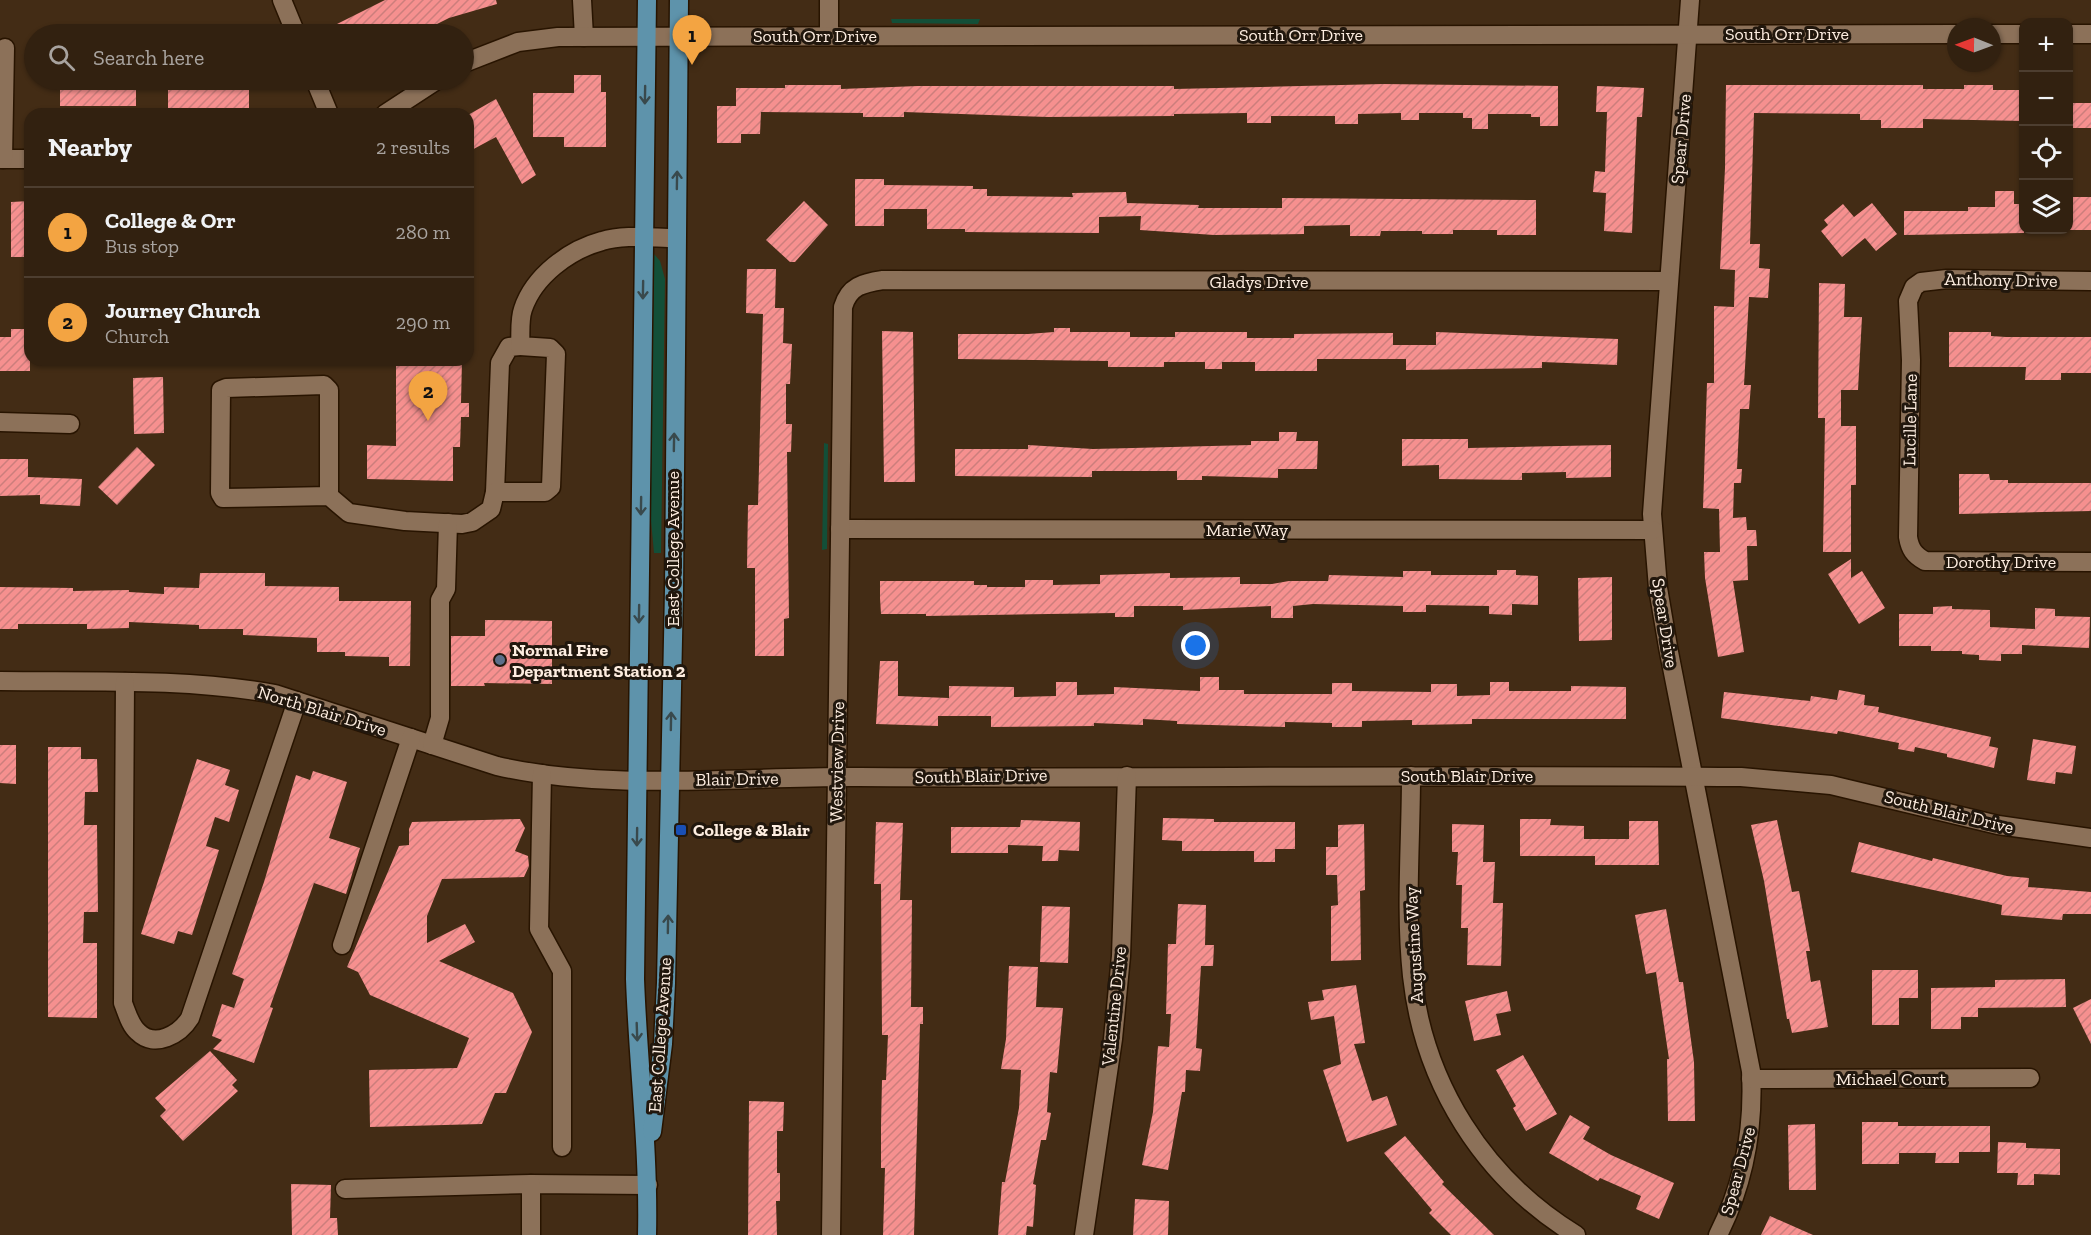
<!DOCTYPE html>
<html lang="en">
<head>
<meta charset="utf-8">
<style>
	:root { --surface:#322110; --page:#3a2919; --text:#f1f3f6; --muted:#a8a39f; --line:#4d3e30; --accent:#f3a442 }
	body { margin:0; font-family:"Zilla Slab",serif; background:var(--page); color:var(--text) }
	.controls { position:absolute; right:18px; top:18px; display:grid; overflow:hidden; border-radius:12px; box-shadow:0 2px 4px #0004 }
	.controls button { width:54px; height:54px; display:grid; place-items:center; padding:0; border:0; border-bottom:2px solid var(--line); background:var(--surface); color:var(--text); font:30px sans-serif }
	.compass { position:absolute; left:1947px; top:18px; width:54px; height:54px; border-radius:50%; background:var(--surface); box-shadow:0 2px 4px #0004; rotate:271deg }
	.you { position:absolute; left:1196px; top:646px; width:21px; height:21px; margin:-15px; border:4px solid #fff; border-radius:50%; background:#1a73e8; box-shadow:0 0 0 9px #1a73e833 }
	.badge { display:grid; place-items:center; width:39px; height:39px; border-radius:50%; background:var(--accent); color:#111; font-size:20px; font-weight:700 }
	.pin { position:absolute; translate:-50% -50px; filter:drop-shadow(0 2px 3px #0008) }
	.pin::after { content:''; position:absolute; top:32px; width:21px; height:18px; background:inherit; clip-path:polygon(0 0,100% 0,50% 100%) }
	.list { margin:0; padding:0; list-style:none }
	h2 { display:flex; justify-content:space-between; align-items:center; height:78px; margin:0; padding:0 24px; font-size:26px }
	h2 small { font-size:20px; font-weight:400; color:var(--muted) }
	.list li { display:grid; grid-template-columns:39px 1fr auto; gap:18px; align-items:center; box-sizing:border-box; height:90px; padding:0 24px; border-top:2px solid var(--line) }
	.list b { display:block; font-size:22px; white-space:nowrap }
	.list p { margin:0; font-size:20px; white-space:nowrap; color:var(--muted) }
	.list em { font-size:20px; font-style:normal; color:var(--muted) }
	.icon { flex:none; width:33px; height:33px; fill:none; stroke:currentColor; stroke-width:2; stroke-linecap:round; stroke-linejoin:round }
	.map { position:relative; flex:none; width:2091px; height:1235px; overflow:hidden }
	.search { position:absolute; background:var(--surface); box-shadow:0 2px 4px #0004; left:24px; top:24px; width:450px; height:66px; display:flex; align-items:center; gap:15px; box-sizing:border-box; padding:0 21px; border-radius:33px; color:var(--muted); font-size:22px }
	.panel { position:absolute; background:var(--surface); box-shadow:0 2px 4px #0004; left:24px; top:108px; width:450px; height:258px; border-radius:18px }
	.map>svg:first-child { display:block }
</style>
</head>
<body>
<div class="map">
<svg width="2091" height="1235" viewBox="0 0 2091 1235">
	<defs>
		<pattern id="building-hatch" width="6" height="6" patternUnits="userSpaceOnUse" patternTransform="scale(1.5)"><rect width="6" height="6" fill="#f6908f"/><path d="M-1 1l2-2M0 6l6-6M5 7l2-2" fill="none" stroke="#cc7e7c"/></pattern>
	</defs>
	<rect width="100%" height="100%" fill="#432c15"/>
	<!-- green -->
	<g fill="#134f38">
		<path d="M891,19H980L978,24L892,23Z"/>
		<path d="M654,254L660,261L665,279L661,553H654L650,510Z"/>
		<path d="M824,443L828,444L827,549L822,550Z"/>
	</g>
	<!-- building -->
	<g fill="url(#building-hatch)">
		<path d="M385,0H496L497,4L449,18L417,34H317Z"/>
		<path d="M574,75H601V92H606V147H564V137H533V93H574Z"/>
		<rect x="60" y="80" width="76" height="26"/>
		<rect x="168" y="80" width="81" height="34"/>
		<path d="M1383,84L1558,86V126H1540V117H1531V114H1488V129H1472V118H1463V113H1419V120H1401V113L1358,114V124H1335V116H1271V123H1247V113L1174,114V116L1048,117L904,112V117H863V113L761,112L760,134H741V143H717V106H736V88H785V85H841V89L918,86H1174V89Z"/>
		<path d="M1726,85H1923V89H1964V85H1993V90H2024V121L1923,119V128H1881V120H1860V114L1754,113L1750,244H1760L1759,268L1770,269L1768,298L1749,297L1744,385H1751L1749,409H1740L1737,469H1742L1741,483H1734L1733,518L1746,517L1747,530H1756L1757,546H1747L1748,580L1733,581L1744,652L1718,657L1705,578L1704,552H1720L1719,509L1703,508L1707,383H1714V306L1734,307L1735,270L1720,269L1725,168Z"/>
		<path d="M1597,86L1644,88L1642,117H1637L1632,233L1604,231L1606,193L1593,192L1595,171L1605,172L1607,112H1596Z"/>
		<path d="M496,99L536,175L522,184L496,137L468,152V115Z"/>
		<rect x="2070" y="103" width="21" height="25"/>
		<path d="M855,179H884V185L973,186V189H987V196L1073,197L1072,193L1126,192L1127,203L1199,205L1198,208H1282V198L1536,200V235H1497V230H1453V234H1422V231H1381L1380,236H1350V225L1304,226V234L1214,235L1140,230L1141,216L1099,217V233L965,232V229H927V209H884V226H855Z"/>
		<path d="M1995,191H2014V204H2024V233L1904,235V211H1968V207H1995Z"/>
		<rect x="2068" y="197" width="23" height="33"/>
		<path d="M30,201V257H11V202Z"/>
		<path d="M804,201L828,225L795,262H790L766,240Z"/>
		<path d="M1872,203L1897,234L1876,251L1865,238L1842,257L1821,231L1828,225L1824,220L1843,204L1854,217Z"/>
		<path d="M747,269H776L775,308H784L783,343L792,344L790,384H786V424H792L791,452H787L789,618L784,619V656H755V568H747L748,505H758L763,314L746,313Z"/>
		<path d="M1819,283L1845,284L1844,317H1862L1858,390H1841V426H1856V485H1851V552H1823L1825,418H1818Z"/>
		<path d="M1054,328H1070V332H1130V337H1175V332H1247V338H1294V334L1393,333V345H1436V332L1618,339L1617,365L1542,362V368L1406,370V359H1317V371H1255V362H1222V369H1205V362H1164V367H1108V361L958,359V334H1028L1054,332Z"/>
		<path d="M11,329H30V371H0V337H11Z"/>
		<path d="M882,331L913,332L915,482H884Z"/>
		<path d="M1949,332H1991V336L2006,337H2091V373H2061V380H2025L2026,367H1949Z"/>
		<path d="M396,360H462L461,403H469V417H461L460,447H453V481L367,479V445L396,446Z"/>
		<path d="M163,377L164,433L134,434L133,378Z"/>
		<path d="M1279,432H1297L1296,441H1318L1317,469H1278V478L1202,476V480H1177V471H1092V477L955,476V449H1028V445L1093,449L1251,445V441H1279Z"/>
		<path d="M1402,439H1468V448L1611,445V477L1566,478V472L1522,473V480L1439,479V465L1402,466Z"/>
		<path d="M137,447L155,465L117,505L98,487Z"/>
		<path d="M0,459H28V477L82,479L80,506L40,504V495L0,496Z"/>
		<path d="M1959,474H1989L1990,480H2008V483H2091V511L1959,514Z"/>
		<path d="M1851,559V578L1862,571L1885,608L1859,624L1828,574Z"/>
		<path d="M1497,570H1516V575L1538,576V605L1512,604V615L1489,614V606L1426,605V612H1403V606L1313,604L1293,606V618H1271V606L1183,610V606H1134V617H1115V613L926,616V614H881L880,598V581H974V585H987V587H1025V580H1053V585L1100,584V575L1170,573V578L1240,577V584H1272L1289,581H1328L1329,575L1403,577V571H1431V575H1497Z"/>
		<path d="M200,573H265V586L339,587V601H411L410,666H389V657L345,656V652H317V638L243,635V629H199V625L129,622V628L87,629V624H18V629H0V587L73,588V591L129,590V592L164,594V587L199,588Z"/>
		<path d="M1612,577V640L1579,641L1578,578Z"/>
		<path d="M1952,606V609L1990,610V627L2035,629V608L2055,609V616L2090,617L2089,648L2022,645V654H2001V661L1979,660V655L1962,654V651H1931V646H1899V614H1933V607Z"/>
		<path d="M485,620L552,621V684L484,683L485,686H451V636H485Z"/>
		<path d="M880,661H898V696L949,698V686L1014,687V697L1056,696V682H1077V695L1114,694V687L1200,691V677H1219V690H1244V694H1332V683H1352V691L1431,692V684H1457V696L1490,695V682H1509V691H1571V686L1626,687V719H1472V724L1412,725V720L1362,721V727H1332V723L1285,722V727L1177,724V721L1143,719V725L1094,723V726L991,727V716H938V726L876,724Z"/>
		<path d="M1839,690L1865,695L1864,705L1879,707L1878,712L1991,737L1989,746L1998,748L1994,768L1947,757V754L1915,747L1914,752L1898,749L1899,743L1838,731L1837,734L1721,718L1724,692L1810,701L1811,696L1837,700Z"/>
		<path d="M2033,739L2076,746L2072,774L2056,772L2055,784L2027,780Z"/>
		<path d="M0,745H16V784L0,783Z"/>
		<path d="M48,747H81V759H97L98,792H85L84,825H97L98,912H84L83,943H97V1018L48,1017Z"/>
		<path d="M197,759L230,770L225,785L239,790L229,822L215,817L206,846L219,850L192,935L178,931L174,944L141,934Z"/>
		<path d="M313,771L347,782L329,838L360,848L346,894L314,883L270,1007L273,1008L254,1063L213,1049L222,1040L212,1036L222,1004L234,1008L244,979L232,974L264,882L296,775L310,780Z"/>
		<path d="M1163,818L1214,819V822H1295V849H1275V862H1254V851H1182V841L1162,840Z"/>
		<path d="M520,819L525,828L515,851L528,856L529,866L524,877L442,879L427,916V943L465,924L475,942L439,961L513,993L532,1032L506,1093H495L482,1124L370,1127L369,1070L457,1068L469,1038L370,995L358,972L347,967L399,846L409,845V829L412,822Z"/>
		<path d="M1520,819H1551L1550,825L1584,826V839H1629V821H1658L1659,865H1595V856H1520Z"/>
		<path d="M1021,820L1080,822L1079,851L1059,850L1058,861H1042L1043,846L1008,845V853H951V827H1020Z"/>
		<path d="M1777,820L1792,892L1799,891L1810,951H1806L1811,982L1820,980L1828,1027L1792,1033L1789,1019H1787L1764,881L1751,825Z"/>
		<path d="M876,822L903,823L900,900H912L911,1007H923V1024H920L914,1235H883L885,1168H881V1126L882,1080H886L888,1035H882L881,884H874Z"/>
		<path d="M1364,824L1365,890L1360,891L1361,960L1331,961V906L1338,905L1337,875H1326V847H1338V825Z"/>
		<path d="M1452,824L1484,825L1483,862H1495L1493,903H1503L1501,966L1467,965L1468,928H1461L1462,885H1456L1458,852H1452Z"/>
		<path d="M1859,842L1932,861L1933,858L2007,876L2029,878L2028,887L2091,892V914H2063L2062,920L2001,915L2002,905L1851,872Z"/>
		<path d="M1178,904L1206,905L1205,945H1214L1213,966H1201L1196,1048L1202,1049L1200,1071L1186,1070L1185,1092H1182L1168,1170L1142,1165L1153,1112L1158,1046L1169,1047L1171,1014H1166L1168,944H1176Z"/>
		<path d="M1042,906L1070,907L1068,963L1040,962Z"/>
		<path d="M1666,909L1679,982H1683L1694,1062L1695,1121H1668L1667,1059H1669L1656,972L1646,974L1635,915Z"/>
		<path d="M1009,966L1038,967L1036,1007L1063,1008L1057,1073L1050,1072L1047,1112L1051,1113L1046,1140H1041L1033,1184L1036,1185L1033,1227L1027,1226L1026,1235H998L1002,1182H1005L1019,1108L1021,1070L1001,1069L1006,1039Z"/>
		<path d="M1872,970H1918V998H1899V1025H1872Z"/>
		<path d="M2065,979L2066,1007L1978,1008V1017H1961V1029H1931V988L1995,987V980Z"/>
		<path d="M1356,985L1365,1043L1354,1044L1372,1101L1387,1096L1397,1125L1347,1142L1323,1070L1341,1064L1334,1016L1311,1020L1308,1002L1324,1000L1322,990Z"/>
		<path d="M1507,991L1511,1011L1496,1014L1501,1035L1474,1041L1465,1001Z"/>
		<path d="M2091,999V1044L2073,1008Z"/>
		<path d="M210,1051L237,1080L232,1085L238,1091L183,1141L160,1116L166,1110L155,1098Z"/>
		<path d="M1523,1055L1557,1114L1526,1131L1513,1108L1516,1106L1496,1070Z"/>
		<path d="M749,1101L784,1102L783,1131H777V1173H780V1201H776L777,1235H748Z"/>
		<path d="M1570,1115L1590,1127L1583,1139L1611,1155L1674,1183L1659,1219L1636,1209L1641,1196L1600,1178L1598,1181L1549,1153Z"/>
		<path d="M1862,1122H1898V1126H1990V1152H1959V1163H1935L1936,1153H1899V1164H1862Z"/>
		<path d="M1815,1124L1816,1190H1789L1788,1125Z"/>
		<path d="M1405,1136L1444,1182L1442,1184L1494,1235H1451L1429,1213L1432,1210L1384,1153Z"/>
		<path d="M1998,1142L2026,1143V1148L2060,1149V1175L2034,1174V1185H2017L2018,1173H1997Z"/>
		<path d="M291,1184L331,1185L330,1218H337L338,1235H292Z"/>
		<path d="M1135,1199L1169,1201L1168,1235H1133Z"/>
		<path d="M1770,1216L1813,1235H1761Z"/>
	</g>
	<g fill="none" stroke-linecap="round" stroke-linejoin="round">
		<!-- minor casing -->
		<g stroke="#281400" stroke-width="21">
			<g id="minor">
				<path d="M282,0L296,34"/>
				<path d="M582,0L584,37"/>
				<path d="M1690,0L1652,514L1658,588L1668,647L1751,1071C1754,1127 1744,1184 1718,1235"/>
				<path d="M1992,34H2024"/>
				<path d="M2068,34H2091"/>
				<path d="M829,36V0"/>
				<path d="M464,63L518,42L558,37L1956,34"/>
				<path d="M315,80L329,114"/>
				<path d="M385,114L437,80"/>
				<path d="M0,159H30"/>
				<path d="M3,159L5,48"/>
				<path d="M2091,281L1947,279L1921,282L1914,287L1908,301L1911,360L1908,537C1910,549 1914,555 1925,561L2091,562"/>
				<path d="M0,422L70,424"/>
				<path d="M495,492L500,363L509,347L520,346"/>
				<path d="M329,496L223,498L220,493L221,390L226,388L324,385L329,390V496L349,513L405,521L462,524L472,522L491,509L495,492H545L551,487L556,354L550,348L520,346C521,334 519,320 523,309C534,276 569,250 602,241C624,234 653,238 676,238"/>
				<path d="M840,529L1653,530"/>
				<path d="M0,681C92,682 184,678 275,694L497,766C610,792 742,776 859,777C1153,779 1447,774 1741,777L1831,785L1998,825L2091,838"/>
				<path d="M125,682L123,1003C127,1013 130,1025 138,1032C155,1049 180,1034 190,1018L297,701"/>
				<path d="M432,745L440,718V600L446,589L448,523"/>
				<path d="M542,774L539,929L562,971V1147"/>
				<path d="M1411,776C1411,842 1405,910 1412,976C1424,1084 1483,1178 1576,1235"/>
				<path d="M342,945L411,738"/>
				<path d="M1751,1079L2030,1078"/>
				<path d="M345,1189L531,1184L648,1185"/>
				<path d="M531,1235V1184"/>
				<path d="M831,1235L843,307C849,286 863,283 883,280L1669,281"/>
				<path d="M1084,1235L1113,1039L1121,956L1127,776"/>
			</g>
		</g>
		<!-- major casing -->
		<g stroke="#281400" stroke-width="21">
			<g id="major">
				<path d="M647,0L635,979C638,1064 649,1149 647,1235"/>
				<path d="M652,1132L663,1044L666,983L674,590L679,0"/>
			</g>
		</g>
		<!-- minor -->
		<use href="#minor" stroke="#8c7159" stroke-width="18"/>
		<!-- major -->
		<use href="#major" stroke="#5e93ab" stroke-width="18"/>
	</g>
	<!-- one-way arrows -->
	<defs><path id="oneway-shaft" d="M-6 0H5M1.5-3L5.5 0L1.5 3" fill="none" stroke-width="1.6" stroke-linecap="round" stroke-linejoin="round" transform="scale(1.5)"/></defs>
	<g stroke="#39494c">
		<use href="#oneway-shaft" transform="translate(645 95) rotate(91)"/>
		<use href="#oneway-shaft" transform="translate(677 180) rotate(-89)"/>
		<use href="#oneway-shaft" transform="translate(643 290) rotate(91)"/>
		<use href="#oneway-shaft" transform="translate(674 442) rotate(-89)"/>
		<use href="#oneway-shaft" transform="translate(641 506) rotate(91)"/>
		<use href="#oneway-shaft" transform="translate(639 614) rotate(91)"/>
		<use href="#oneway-shaft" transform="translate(671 721) rotate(-89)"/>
		<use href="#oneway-shaft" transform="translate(637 837) rotate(91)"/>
		<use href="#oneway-shaft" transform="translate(668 924) rotate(-89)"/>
		<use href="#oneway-shaft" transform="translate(637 1032) rotate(88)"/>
	</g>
	<!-- markers -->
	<circle fill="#5c6f8a" stroke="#21170d" stroke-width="2" cx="500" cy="660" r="6"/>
	<rect fill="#1a4fb4" stroke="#21170d" stroke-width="2" x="675" y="824" width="12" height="12" rx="3"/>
	<g text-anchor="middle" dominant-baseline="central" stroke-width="6" stroke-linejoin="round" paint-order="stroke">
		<!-- street labels -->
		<g font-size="18" fill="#fdede0" stroke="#21170d">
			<text x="1787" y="34">South Orr Drive</text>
			<text x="1301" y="35">South Orr Drive</text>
			<text x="815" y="36">South Orr Drive</text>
			<text transform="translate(1681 139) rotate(-85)">Spear Drive</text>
			<text transform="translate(2001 280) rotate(1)">Anthony Drive</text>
			<text x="1259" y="282">Gladys Drive</text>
			<text transform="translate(1910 420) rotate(-89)">Lucille Lane</text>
			<text x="1247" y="530">Marie Way</text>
			<text transform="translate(673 549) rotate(-90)">East College Avenue</text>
			<text x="2001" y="562">Dorothy Drive</text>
			<text transform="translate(1665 623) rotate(81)">Spear Drive</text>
			<text transform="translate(322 711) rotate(17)">North Blair Drive</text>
			<text transform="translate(837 762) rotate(-89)">Westview Drive</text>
			<text transform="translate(981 776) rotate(-1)">South Blair Drive</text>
			<text x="1467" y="776">South Blair Drive</text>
			<text transform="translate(737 779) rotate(-1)">Blair Drive</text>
			<text transform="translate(1949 812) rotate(14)">South Blair Drive</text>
			<text transform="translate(1414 945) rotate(-93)">Augustine Way</text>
			<text transform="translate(1114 1006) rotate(-84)">Valentine Drive</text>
			<text transform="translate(660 1035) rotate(-86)">East College Avenue</text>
			<text x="1891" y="1079">Michael Court</text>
			<text transform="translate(1738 1171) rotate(-75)">Spear Drive</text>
		</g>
		<!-- poi labels -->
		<g font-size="18" font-weight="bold" fill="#fdede0" stroke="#21170d" text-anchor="start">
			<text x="512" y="650">Normal Fire<tspan x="512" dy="21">Department Station 2</tspan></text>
			<text x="693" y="830">College &amp; Blair</text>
		</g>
	</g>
</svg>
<div class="controls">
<button>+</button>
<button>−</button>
<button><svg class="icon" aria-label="locate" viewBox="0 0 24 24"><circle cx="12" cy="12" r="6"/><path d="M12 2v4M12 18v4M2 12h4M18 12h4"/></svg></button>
<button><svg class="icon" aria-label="layers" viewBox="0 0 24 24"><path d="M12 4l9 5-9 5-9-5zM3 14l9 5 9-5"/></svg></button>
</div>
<svg class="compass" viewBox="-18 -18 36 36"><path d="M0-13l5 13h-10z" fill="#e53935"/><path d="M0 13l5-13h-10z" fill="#a8a39f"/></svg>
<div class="you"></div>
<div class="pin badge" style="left:692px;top:65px">1</div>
<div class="pin badge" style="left:428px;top:421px">2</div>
<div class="search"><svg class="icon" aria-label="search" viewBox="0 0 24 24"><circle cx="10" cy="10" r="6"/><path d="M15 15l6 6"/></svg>Search here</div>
<section class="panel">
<h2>Nearby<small>2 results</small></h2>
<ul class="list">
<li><span class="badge">1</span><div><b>College &amp; Orr</b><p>Bus stop</p></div><em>280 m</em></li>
<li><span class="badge">2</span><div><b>Journey Church</b><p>Church</p></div><em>290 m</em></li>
</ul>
</section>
</div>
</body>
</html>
